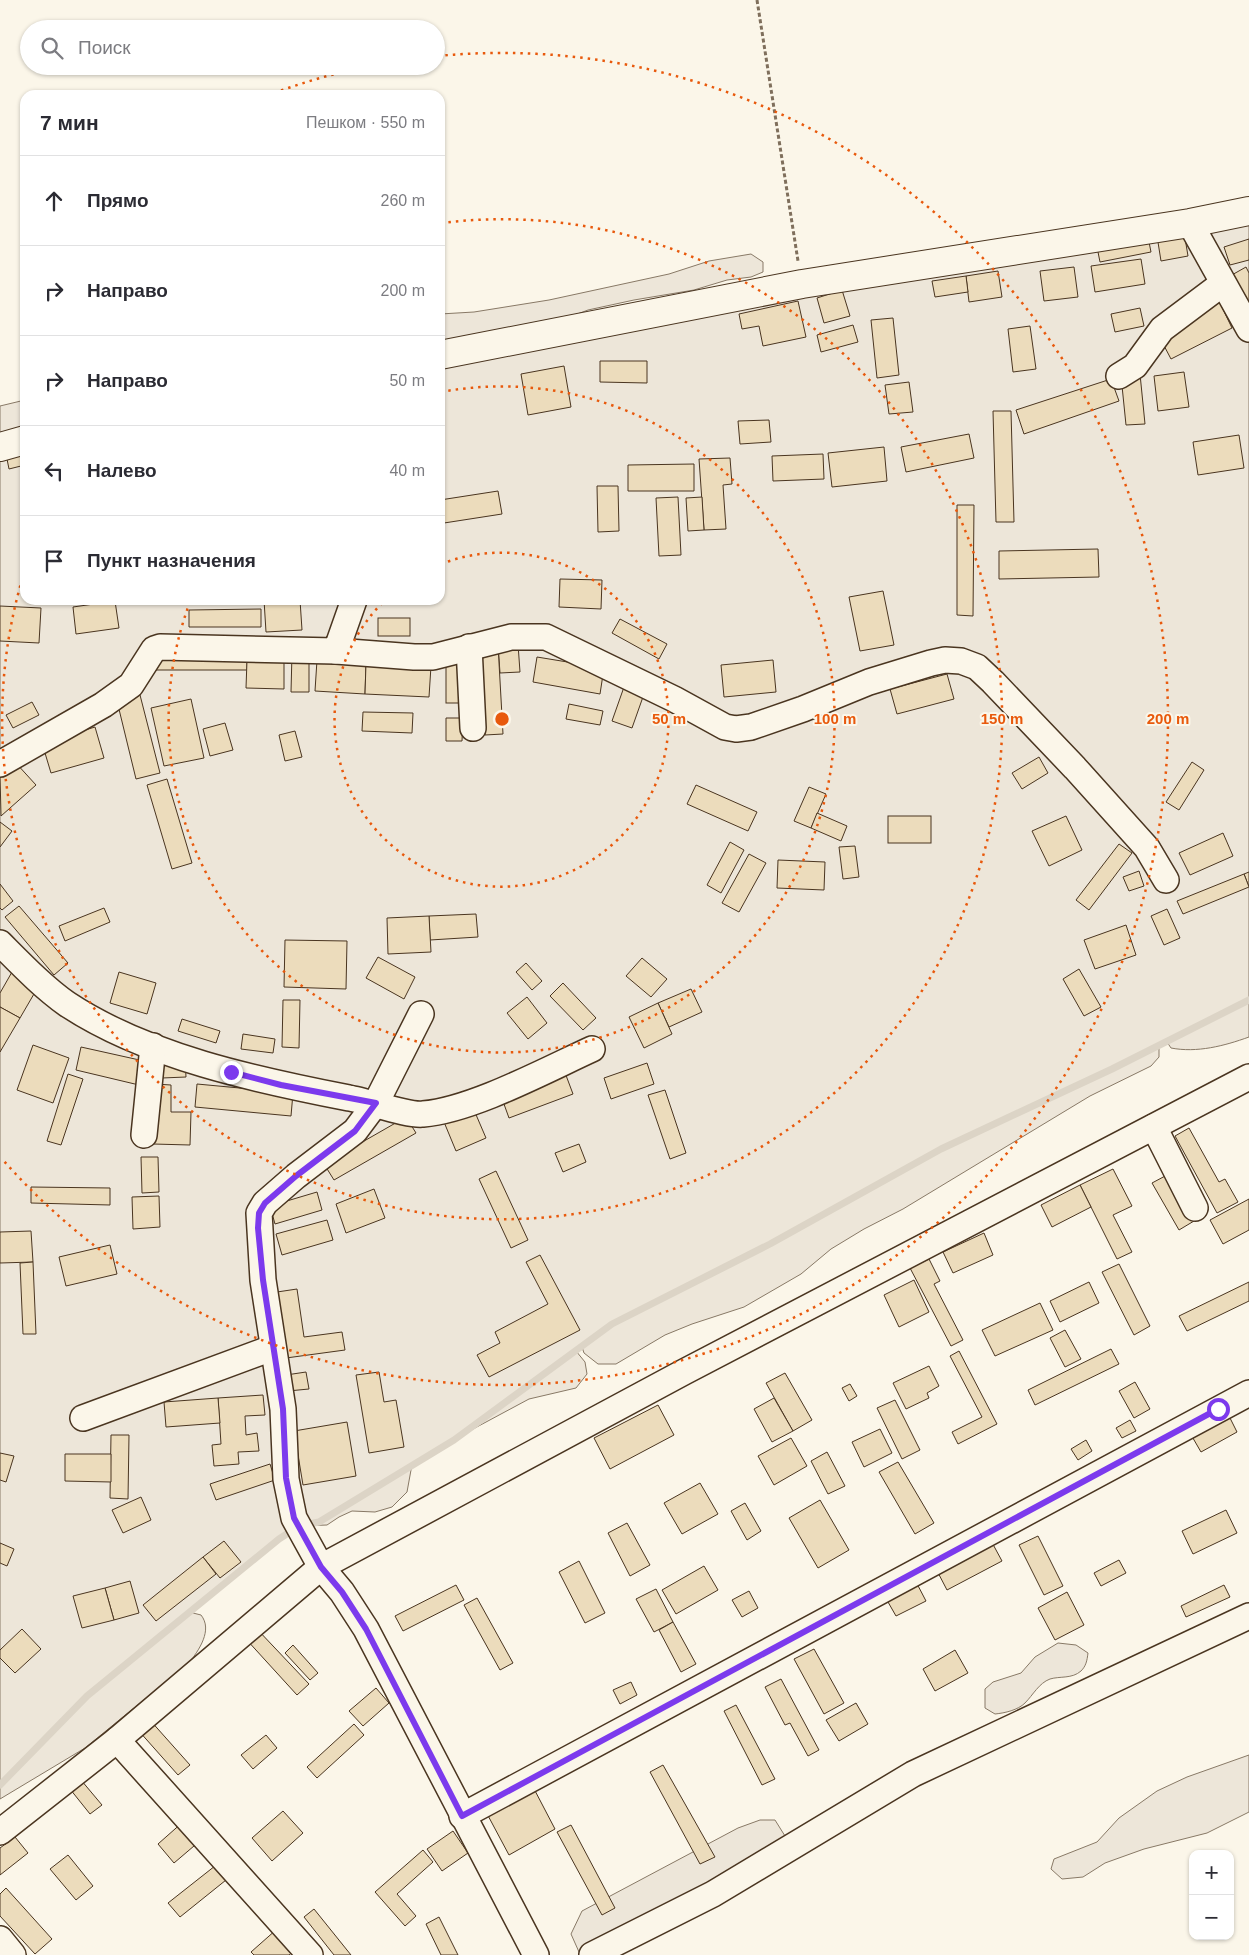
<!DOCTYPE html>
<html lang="ru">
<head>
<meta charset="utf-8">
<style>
	:root { --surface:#fff; --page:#f7f7f7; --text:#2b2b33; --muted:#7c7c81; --line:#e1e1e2 }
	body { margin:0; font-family:Arial,sans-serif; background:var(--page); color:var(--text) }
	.controls { position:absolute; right:15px; bottom:15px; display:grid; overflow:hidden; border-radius:10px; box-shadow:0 1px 4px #0004 }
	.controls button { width:45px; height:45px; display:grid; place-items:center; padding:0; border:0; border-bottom:1px solid var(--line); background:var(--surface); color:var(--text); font:25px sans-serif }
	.stop { position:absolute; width:15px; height:15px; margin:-11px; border:4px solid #7c3aed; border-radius:50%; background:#fff }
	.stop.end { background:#7c3aed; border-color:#fff; box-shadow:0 1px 5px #0008 }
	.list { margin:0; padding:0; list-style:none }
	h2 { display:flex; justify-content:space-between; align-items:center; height:65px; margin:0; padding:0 20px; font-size:21px }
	h2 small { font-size:16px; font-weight:400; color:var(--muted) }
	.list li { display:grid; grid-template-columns:32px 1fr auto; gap:15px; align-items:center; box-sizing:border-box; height:90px; padding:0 20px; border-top:1px solid var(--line) }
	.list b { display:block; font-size:19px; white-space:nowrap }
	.list em { font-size:16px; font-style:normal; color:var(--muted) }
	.icon { flex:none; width:28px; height:28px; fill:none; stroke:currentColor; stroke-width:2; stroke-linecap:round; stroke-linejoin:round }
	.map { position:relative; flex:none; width:1249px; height:1955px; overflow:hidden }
	.search { position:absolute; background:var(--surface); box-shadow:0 1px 4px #0004; left:20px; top:20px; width:425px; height:55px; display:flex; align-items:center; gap:12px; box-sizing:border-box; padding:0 18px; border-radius:28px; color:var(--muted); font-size:19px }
	.panel { position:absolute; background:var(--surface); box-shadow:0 1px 4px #0004; left:20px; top:90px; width:425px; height:515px; border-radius:15px }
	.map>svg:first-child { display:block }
</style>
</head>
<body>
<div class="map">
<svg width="1249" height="1955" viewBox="0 0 1249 1955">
	<rect width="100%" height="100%" fill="#fbf6e9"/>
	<!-- green -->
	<g fill="#ede6d9" stroke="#887966">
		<path d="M1249,202V1037C1224,1046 1197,1053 1171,1048L1167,1042L1159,1046V1057L1151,1066L1090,1096L903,1209L864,1229L831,1249L801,1274L744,1307L692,1324L665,1335L616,1364H598L584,1353L582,1347L576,1351L585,1362L587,1374L576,1388L529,1399L460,1436L418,1462L411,1470L407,1492L392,1507L375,1512L352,1511L339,1517L327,1525L299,1526L279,1539L189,1612L201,1615C213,1630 199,1650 189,1663L85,1748L0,1799V406L25,400V600H440V356Z"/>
		<path d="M751,254L763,262V272L751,277L727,280L694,290L634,300L588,310L559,321L440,347V314L474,312L549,300L669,274L709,261Z"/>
		<path d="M1058,1643L1076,1645L1088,1653C1087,1661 1086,1666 1081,1671C1072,1679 1060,1676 1050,1679C1039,1683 1033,1695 1025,1703C1018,1710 1005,1713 995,1714L985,1708V1689L993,1682L1021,1673L1035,1657Z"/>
		<path d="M1249,1755V1812L1207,1833L1144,1849L1105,1863L1083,1877L1062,1879L1051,1869L1054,1859L1097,1842L1119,1818L1157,1791L1187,1777Z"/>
		<path d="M760,1820H775L785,1836L782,1843L595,1951L579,1952L571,1934L582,1911L738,1828Z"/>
	</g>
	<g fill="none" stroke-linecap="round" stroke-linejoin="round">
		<!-- stream -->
		<path stroke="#dcd4c6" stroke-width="7" d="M0,1785L87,1696L279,1539L299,1526L319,1522L454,1440L612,1324L770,1244L941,1149L1112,1069L1249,1000"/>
	</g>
	<!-- building -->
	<g fill="#ecdcbc" stroke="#4a3520">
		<path d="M1184,232L1188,256L1161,261L1157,236Z"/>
		<path d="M1148,237L1151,252L1100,262L1097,247Z"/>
		<path d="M1249,239V260L1230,265L1224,247Z"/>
		<path d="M1141,259L1145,284L1095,292L1091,266Z"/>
		<path d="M1074,267L1078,297L1044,301L1040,271Z"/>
		<path d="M1246,267L1249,273V308L1230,276Z"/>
		<path d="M998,271L1002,297L969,302L966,276Z"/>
		<path d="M966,276L968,292L935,297L932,281Z"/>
		<path d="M842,290L850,316L824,323L817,298Z"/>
		<path d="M798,301L806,337L763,346L759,326L742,329L739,314Z"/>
		<path d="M1219,301L1232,328L1171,359L1160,338Z"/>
		<path d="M1140,308L1144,326L1115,332L1111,314Z"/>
		<path d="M893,318L899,375L877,378L871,320Z"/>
		<path d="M853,325L858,342L821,352L817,335Z"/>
		<path d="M1030,326L1036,369L1013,372L1008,329Z"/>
		<path d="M600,361H647V383L600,382Z"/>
		<path d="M564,366L571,407L528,415L521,374Z"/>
		<path d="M1184,372L1189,407L1158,411L1154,376Z"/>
		<path d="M1140,374L1145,424L1126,425L1121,376Z"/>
		<path d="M1111,379L1119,401L1024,434L1016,410Z"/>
		<path d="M909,382L913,412L889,414L885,385Z"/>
		<path d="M993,411H1011L1014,522H996Z"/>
		<path d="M769,420L771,442L740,444L738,421Z"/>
		<path d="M969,434L974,458L906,472L901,447Z"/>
		<path d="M1239,435L1244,468L1198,475L1193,442Z"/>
		<path d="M884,447L887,481L832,487L828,453Z"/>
		<path d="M25,450V465L9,469L6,454Z"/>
		<path d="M823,454L824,479L773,481L772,456Z"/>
		<path d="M730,458L732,484L723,485L726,529L704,530L699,459Z"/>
		<path d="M694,464V491H628V465Z"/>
		<path d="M597,486H618L619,531L598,532Z"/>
		<path d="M498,491L502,514L444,523L440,500Z"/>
		<path d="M678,497L681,555L659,556L656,498Z"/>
		<path d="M702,497L704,530L688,531L686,498Z"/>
		<path d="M957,505H974L973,616L957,615Z"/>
		<path d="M1098,549L1099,577L999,579V551Z"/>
		<path d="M560,579L602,580L601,609L559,607Z"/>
		<path d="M883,591L894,645L860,651L849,597Z"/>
		<path d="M264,600H300L302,630L266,632Z"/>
		<path d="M115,601L119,628L76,634L73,607Z"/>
		<path d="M0,606L41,608L39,643L0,641Z"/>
		<path d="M261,609V627H189V610Z"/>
		<rect x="378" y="618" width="32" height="18"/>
		<path d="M620,619L667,644L659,659L612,633Z"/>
		<path d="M518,644L520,672L500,673L498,645Z"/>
		<path d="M498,645L503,734L485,735L480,646Z"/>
		<path d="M156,650L247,651V670H156Z"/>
		<path d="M292,653H309V692H291Z"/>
		<path d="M537,657L604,668L600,694L533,682Z"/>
		<path d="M247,660L284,661V689L246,688Z"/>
		<path d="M317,660L366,663L365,694L315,691Z"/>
		<path d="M773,660L776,692L724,697L721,665Z"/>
		<rect x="446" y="661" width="17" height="42"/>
		<path d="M366,663L431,666L429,697L365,694Z"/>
		<path d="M947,674L954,699L897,714L890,689Z"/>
		<path d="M624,687L644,694L632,728L612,721Z"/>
		<path d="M140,695L160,773L136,779L117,701Z"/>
		<path d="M191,699L204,758L164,766L151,708Z"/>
		<path d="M32,702L39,715L13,728L6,715Z"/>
		<path d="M569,704L603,711L600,725L566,719Z"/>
		<path d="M363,712L413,713L412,733L362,731Z"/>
		<path d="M446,718H463L462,741H446Z"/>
		<path d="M225,723L233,750L210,756L203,729Z"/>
		<path d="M95,727L104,758L51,773L42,743Z"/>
		<path d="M295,731L302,757L285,761L279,735Z"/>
		<path d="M1039,757L1048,773L1022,789L1012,773Z"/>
		<path d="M15,762L36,785L1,816L0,775Z"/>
		<path d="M1192,762L1204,770L1179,810L1166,802Z"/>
		<path d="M167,779L192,863L172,869L147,785Z"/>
		<path d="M696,785L757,812L748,831L687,804Z"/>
		<path d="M809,787L826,794L811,828L794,821Z"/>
		<path d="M817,813L847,826L841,841L811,828Z"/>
		<rect x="888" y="816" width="43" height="27"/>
		<path d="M1066,816L1082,850L1049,866L1032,831Z"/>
		<path d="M0,822L12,831L0,847Z"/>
		<path d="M1223,833L1233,856L1190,875L1179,853Z"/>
		<path d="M730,842L744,850L721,893L707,885Z"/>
		<path d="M1119,844L1132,853L1089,910L1076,900Z"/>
		<path d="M855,846L859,877L843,879L839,847Z"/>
		<path d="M749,854L766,863L739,912L722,903Z"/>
		<path d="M778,860L825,862L824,890L777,888Z"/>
		<path d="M1139,871L1144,886L1129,891L1123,877Z"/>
		<path d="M1249,872V887L1244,874Z"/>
		<path d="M1244,874L1249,887L1183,914L1177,901Z"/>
		<path d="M0,884L13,901L2,910L0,908Z"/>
		<path d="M19,906L68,963L54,975L5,917Z"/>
		<path d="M104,908L110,922L65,941L59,926Z"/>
		<path d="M1167,909L1180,938L1164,945L1151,916Z"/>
		<path d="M476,914L478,937L430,940L429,916Z"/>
		<path d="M429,916L431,952L388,954L387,918Z"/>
		<path d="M1126,925L1136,955L1095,969L1084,940Z"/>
		<path d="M285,940L347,941L346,989L284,987Z"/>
		<path d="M378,957L415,977L404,999L366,978Z"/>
		<path d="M642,958L667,979L651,997L626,976Z"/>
		<path d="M526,963L542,981L532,990L516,972Z"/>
		<path d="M1079,969L1101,1007L1084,1016L1063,979Z"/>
		<path d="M12,972L38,987L20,1018L0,1007V993Z"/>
		<path d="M119,972L156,983L147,1014L110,1003Z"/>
		<path d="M563,983L596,1018L583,1030L550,996Z"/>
		<path d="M691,989L702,1012L669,1027L658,1003Z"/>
		<path d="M527,997L547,1023L528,1039L507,1013Z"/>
		<path d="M283,1000H300L299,1048L282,1047Z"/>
		<path d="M658,1003L672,1034L644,1048L629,1017Z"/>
		<path d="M0,1007L20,1018L0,1052Z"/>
		<path d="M182,1019L220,1031L216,1043L178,1031Z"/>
		<path d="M243,1034L275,1039L273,1053L241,1049Z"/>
		<path d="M33,1045L69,1058L53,1103L17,1090Z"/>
		<path d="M81,1047L144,1061L139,1085L76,1070Z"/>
		<path d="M185,1059L186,1077L162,1078L161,1060Z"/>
		<path d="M647,1063L654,1084L611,1099L604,1078Z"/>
		<path d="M564,1070L573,1094L509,1118L500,1093Z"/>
		<path d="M68,1074L83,1079L61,1145L47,1141Z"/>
		<path d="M155,1084L171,1085V1112H191L190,1145L153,1144Z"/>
		<path d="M197,1084L293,1093L291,1116L195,1107Z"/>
		<path d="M665,1090L686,1153L670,1159L648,1095Z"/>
		<path d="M474,1110L486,1138L456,1151L444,1122Z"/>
		<path d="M406,1117L416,1133L334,1180L324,1164Z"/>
		<path d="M1189,1128L1219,1182L1225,1179L1238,1202L1217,1213L1175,1136Z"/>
		<path d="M579,1144L586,1162L563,1172L555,1153Z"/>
		<path d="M141,1157H158L159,1192L142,1193Z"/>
		<path d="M1113,1169L1132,1206L1113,1215L1132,1252L1117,1259L1080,1185Z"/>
		<path d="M496,1171L528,1240L511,1248L479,1179Z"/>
		<path d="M1167,1175L1194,1221L1179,1230L1152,1183Z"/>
		<path d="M1080,1185L1091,1207L1052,1227L1041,1205Z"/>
		<path d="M31,1187L110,1188V1205L31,1203Z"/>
		<path d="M374,1189L385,1218L346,1233L336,1204Z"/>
		<path d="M317,1192L322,1210L275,1224L270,1206Z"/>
		<path d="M159,1196L160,1227L133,1229L132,1197Z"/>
		<path d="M1249,1199V1230L1223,1244L1210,1220Z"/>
		<path d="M327,1220L333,1240L282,1255L276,1234Z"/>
		<path d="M31,1231L33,1262L0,1263V1232Z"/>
		<path d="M984,1233L993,1255L953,1273L943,1252Z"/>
		<path d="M110,1245L117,1274L66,1286L59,1257Z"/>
		<path d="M540,1255L580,1330L489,1377L477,1355L500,1343L495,1332L548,1304L526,1262Z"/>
		<path d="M929,1259L940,1281L934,1284L963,1340L951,1346L910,1268Z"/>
		<path d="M33,1262L36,1334H23L20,1263Z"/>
		<path d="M1119,1264L1150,1326L1134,1335L1102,1272Z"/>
		<path d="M914,1280L929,1312L899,1327L884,1295Z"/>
		<path d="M1089,1282L1099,1303L1060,1322L1050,1301Z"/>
		<path d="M1249,1282V1301L1187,1331L1179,1316Z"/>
		<path d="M297,1289L304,1337L342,1332L345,1350L286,1358L277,1292Z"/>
		<path d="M1040,1303L1053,1330L995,1356L982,1330Z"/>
		<path d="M1065,1330L1081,1359L1065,1367L1050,1338Z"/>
		<path d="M1111,1349L1119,1364L1035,1405L1028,1390Z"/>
		<path d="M959,1351L997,1424L958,1444L952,1432L982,1417L950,1356Z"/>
		<path d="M929,1366L939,1386L927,1393L929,1398L906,1409L893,1383Z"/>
		<path d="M306,1372L309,1389L288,1391L286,1375Z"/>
		<path d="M379,1372L384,1402L396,1400L404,1447L369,1453L356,1375Z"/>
		<path d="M785,1373L812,1420L793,1431L766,1383Z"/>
		<path d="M1135,1382L1150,1409L1134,1418L1119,1391Z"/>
		<path d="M850,1384L857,1396L849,1401L842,1388Z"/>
		<path d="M263,1395L265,1415L245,1416L246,1435L257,1433L259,1451L238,1452L239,1464L214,1466L212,1445L221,1444L218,1398Z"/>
		<path d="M218,1398L220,1423L166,1427L164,1402Z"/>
		<path d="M774,1398L793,1431L772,1442L754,1409Z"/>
		<path d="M895,1400L920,1450L902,1459L877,1408Z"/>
		<path d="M658,1405L674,1435L610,1469L594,1438Z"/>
		<path d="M1227,1412L1237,1432L1201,1452L1190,1433Z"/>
		<path d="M1130,1420L1136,1431L1122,1438L1116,1428Z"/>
		<path d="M347,1422L356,1476L303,1485L294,1431Z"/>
		<path d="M880,1429L892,1453L864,1467L852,1442Z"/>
		<path d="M111,1435H129L128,1499L110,1498Z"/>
		<path d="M791,1438L807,1466L774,1485L758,1456Z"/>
		<path d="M1086,1440L1092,1451L1078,1460L1071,1449Z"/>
		<path d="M827,1452L845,1486L828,1494L811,1461Z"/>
		<path d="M0,1453L14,1456L6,1482L0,1480Z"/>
		<path d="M65,1454H111V1482L65,1481Z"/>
		<path d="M898,1462L934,1523L915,1534L879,1472Z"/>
		<path d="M270,1464L275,1480L216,1500L210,1484Z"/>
		<path d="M700,1483L718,1514L682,1534L664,1503Z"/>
		<path d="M141,1497L151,1520L123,1533L112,1510Z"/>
		<path d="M820,1500L849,1550L818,1568L789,1518Z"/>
		<path d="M745,1503L761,1531L747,1540L731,1511Z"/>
		<path d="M1226,1510L1237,1533L1193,1554L1182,1531Z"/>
		<path d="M627,1523L650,1565L630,1576L608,1533Z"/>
		<path d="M1038,1536L1063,1586L1044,1595L1019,1545Z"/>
		<path d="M989,1537L1002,1561L947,1590L934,1565Z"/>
		<path d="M224,1541L241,1562L220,1578L203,1557Z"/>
		<path d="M0,1543L14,1549L7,1566L0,1563Z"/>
		<path d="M203,1557L216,1574L156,1621L143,1605Z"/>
		<path d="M1119,1560L1126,1573L1101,1586L1094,1573Z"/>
		<path d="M579,1561L605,1613L585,1623L559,1572Z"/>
		<path d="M704,1566L718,1590L676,1614L662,1590Z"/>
		<path d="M914,1578L926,1601L896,1616L884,1595Z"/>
		<path d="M130,1581L139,1613L114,1620L105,1588Z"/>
		<path d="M456,1585L464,1600L403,1631L395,1616Z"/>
		<path d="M1224,1585L1230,1597L1186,1617L1181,1606Z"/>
		<path d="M105,1588L114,1620L82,1628L73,1596Z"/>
		<path d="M656,1589L673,1622L654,1632L636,1599Z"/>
		<path d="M749,1591L758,1608L742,1617L732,1600Z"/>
		<path d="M1067,1592L1084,1625L1055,1640L1038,1608Z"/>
		<path d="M477,1598L513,1663L500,1670L464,1605Z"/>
		<path d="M673,1622L696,1664L681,1672L659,1630Z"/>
		<path d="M256,1628L309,1684L297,1695L245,1638Z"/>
		<path d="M22,1629L41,1649L15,1673L0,1658V1650Z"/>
		<path d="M293,1645L318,1673L310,1680L285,1653Z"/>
		<path d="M814,1649L844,1703L824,1714L794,1659Z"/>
		<path d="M955,1650L968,1673L935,1691L923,1669Z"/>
		<path d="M781,1679L819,1750L808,1756L790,1723L785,1725L765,1687Z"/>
		<path d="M631,1682L637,1695L620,1704L613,1690Z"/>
		<path d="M376,1688L389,1703L363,1726L349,1711Z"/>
		<path d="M856,1703L868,1724L839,1741L826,1720Z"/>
		<path d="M736,1705L775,1779L762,1785L724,1711Z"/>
		<path d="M149,1719L190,1765L178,1775L138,1730Z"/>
		<path d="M354,1724L364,1735L317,1778L307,1767Z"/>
		<path d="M266,1735L277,1748L253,1769L241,1755Z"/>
		<path d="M663,1765L715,1857L700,1864L650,1772Z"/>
		<path d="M81,1780L102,1805L90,1814L70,1789Z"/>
		<path d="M532,1785L555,1829L509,1855L485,1810Z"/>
		<path d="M283,1811L303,1833L272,1861L252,1838Z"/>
		<path d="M184,1821L201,1840L174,1863L158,1844Z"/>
		<path d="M571,1825L615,1908L602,1915L557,1832Z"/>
		<path d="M453,1831L468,1853L442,1871L427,1849Z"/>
		<path d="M15,1837L28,1853L0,1875V1848Z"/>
		<path d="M423,1850L433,1862L397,1894L416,1916L405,1926L375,1892Z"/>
		<path d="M68,1855L93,1886L76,1900L50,1869Z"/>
		<path d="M220,1862L231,1876L180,1917L168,1903Z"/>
		<path d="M6,1888L52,1939L35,1954L0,1916V1894Z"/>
		<path d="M314,1909L351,1955H334L304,1917Z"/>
		<path d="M439,1917L458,1955H441L426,1924Z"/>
		<path d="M277,1929L295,1950L289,1955H254L251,1952Z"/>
	</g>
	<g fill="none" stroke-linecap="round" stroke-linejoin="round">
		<!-- minor casing -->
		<g stroke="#4a3520" stroke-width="28">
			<g id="minor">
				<path d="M1190,223L1249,329"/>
				<path d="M1119,376L1135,366L1162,329L1222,284"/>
				<path d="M469,647L473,728"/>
				<path d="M336,651L414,657H433L511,637H546L674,699L725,727L736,729L751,727L803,709L869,682L931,663L945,660L961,661L977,667L993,682L1075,768L1147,848L1166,880"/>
				<path d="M0,764L103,705L131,685L154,649L160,647L336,651L354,600"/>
				<path d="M0,943C21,964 43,987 67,1004C147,1057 257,1080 349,1098C367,1101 409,1116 423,1114C472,1110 546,1070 592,1049"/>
				<path d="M421,1014L376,1103L355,1131L296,1176L265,1203L259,1213L263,1280L283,1409L286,1479L294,1518L321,1567L342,1592L366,1629L536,1955"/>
				<path d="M1154,1127L1195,1208"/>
				<path d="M144,1135L153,1046"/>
				<path d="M83,1418L272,1348"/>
				<path d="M117,1740L310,1955"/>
				<path d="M462,1816L1249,1393"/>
				<path d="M0,1832L117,1740L321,1567L684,1372L1249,1077"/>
				<path d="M0,1939L13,1955"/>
				<path d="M592,1955L713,1894L913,1774L1249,1616"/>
			</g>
		</g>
		<!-- major casing -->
		<g stroke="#4a3520" stroke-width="30">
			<g id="major">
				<path d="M440,355L802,284L1190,223L1249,211"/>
				<path d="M0,447L25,440"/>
			</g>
		</g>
		<!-- path -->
		<path stroke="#7f6f5c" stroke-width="3" stroke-dasharray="4 2.5" stroke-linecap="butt" d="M757,0L798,261"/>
		<!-- minor -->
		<use href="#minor" stroke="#fbf6e9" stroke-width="25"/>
		<!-- major -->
		<use href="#major" stroke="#fbf6e9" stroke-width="28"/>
	</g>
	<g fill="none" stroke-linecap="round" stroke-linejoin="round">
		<!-- route -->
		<path stroke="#7c3aed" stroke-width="6" d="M231,1072L281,1085L376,1103L355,1131L296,1176L265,1203L259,1213L258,1228L263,1280L283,1409L286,1478L294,1518L321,1567L342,1592L366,1629L462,1816L1218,1409"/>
	</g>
	<!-- distance rings -->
	<g fill="none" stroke="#e8590c" stroke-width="2.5" stroke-dasharray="2.5 5">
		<path d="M441 564A167 167 0 1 1 384 601"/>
		<path d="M441 392A333 333 0 1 1 190 602"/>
		<path d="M441 223A500 500 0 1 1 24 573"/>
		<path d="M274 93A666 666 0 0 1 369 66M438 56A666 666 0 1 1 3 1160"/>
	</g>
	<circle cx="502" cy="719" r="8" fill="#e8590c" stroke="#fbf6e9" stroke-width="2.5"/>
	<g font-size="15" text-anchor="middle" font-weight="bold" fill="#e8590c" stroke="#fbf6e9" stroke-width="4" stroke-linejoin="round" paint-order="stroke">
		<text x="669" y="724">50 m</text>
		<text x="835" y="724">100 m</text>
		<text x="1002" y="724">150 m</text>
		<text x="1168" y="724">200 m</text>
	</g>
</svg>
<div class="controls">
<button>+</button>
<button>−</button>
</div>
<div class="stop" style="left:1218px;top:1409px"></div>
<div class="stop end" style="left:231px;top:1072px"></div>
<div class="search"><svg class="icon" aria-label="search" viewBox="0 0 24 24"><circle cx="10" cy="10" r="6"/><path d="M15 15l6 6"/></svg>Поиск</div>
<section class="panel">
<h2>7 мин<small>Пешком · 550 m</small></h2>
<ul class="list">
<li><svg class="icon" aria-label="ahead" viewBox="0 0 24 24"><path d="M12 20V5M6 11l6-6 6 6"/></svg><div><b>Прямо</b></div><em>260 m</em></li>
<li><svg class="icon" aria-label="right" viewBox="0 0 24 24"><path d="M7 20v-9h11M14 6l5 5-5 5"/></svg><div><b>Направо</b></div><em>200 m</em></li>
<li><svg class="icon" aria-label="right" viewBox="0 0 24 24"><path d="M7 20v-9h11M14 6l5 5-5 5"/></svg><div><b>Направо</b></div><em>50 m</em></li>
<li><svg class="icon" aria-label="left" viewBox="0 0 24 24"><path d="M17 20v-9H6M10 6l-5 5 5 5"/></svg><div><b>Налево</b></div><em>40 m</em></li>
<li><svg class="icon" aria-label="arrive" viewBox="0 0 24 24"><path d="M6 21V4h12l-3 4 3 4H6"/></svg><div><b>Пункт назначения</b></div></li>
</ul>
</section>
</div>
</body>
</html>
